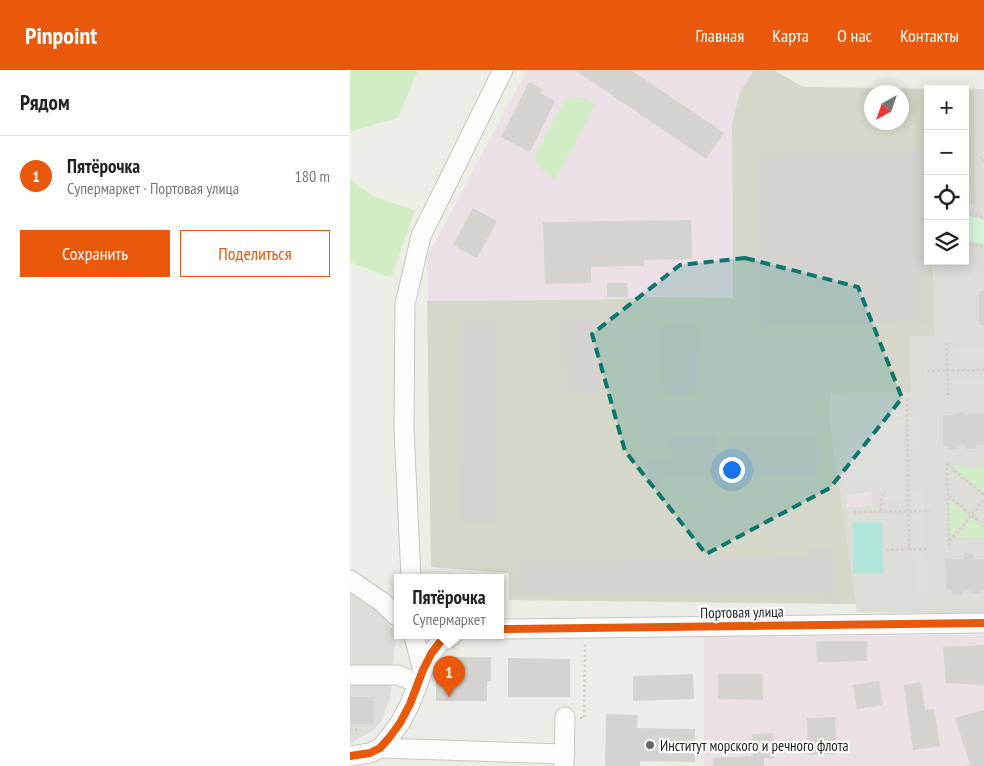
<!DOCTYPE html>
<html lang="ru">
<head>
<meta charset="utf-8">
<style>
	:root { --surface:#fff; --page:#f6f6f6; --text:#222; --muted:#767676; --line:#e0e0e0; --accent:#ea580c }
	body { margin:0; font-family:"PT Sans Narrow",sans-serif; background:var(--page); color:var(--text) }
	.controls { position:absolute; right:15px; top:15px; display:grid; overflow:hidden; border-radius:0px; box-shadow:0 2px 12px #0003 }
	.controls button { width:45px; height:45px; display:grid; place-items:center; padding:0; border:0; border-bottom:1px solid var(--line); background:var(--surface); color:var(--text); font:25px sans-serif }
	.compass { position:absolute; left:514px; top:15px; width:45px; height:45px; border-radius:50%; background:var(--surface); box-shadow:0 2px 12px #0003; rotate:220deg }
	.you { position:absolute; left:381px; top:399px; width:18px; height:18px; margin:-12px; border:4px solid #fff; border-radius:50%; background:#1a73e8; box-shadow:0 0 0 8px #1a73e833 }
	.badge { display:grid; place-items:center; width:32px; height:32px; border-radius:50%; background:var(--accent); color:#fff; font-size:16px; font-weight:700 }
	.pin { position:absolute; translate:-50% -41px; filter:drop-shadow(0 1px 2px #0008) }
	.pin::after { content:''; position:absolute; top:26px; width:18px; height:15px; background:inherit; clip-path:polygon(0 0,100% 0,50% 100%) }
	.popup { position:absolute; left:44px; top:504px; width:110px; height:65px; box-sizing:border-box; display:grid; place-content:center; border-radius:0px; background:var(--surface); filter:drop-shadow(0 1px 4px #0005); font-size:16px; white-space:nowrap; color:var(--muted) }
	.popup b { font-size:19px; color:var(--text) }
	.popup::after { content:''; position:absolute; left:50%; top:100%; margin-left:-10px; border:10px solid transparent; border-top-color:var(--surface) }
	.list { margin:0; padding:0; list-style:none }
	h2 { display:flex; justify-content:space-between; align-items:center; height:65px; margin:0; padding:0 20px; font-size:21px }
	h2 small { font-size:16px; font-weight:400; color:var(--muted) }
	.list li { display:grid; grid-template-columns:32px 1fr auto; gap:15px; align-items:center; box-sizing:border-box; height:80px; padding:0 20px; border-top:1px solid var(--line) }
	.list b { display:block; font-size:19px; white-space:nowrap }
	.list p { margin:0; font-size:16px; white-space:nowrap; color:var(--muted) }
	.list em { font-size:16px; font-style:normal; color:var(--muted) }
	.actions { display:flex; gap:10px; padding:15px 20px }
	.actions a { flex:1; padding:11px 0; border:1px solid var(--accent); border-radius:0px; text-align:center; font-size:18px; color:var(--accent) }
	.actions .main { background:var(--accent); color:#fff }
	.icon { flex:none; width:28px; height:28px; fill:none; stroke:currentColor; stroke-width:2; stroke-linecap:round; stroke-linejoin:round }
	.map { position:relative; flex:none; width:634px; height:696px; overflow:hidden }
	header { display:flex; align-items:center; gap:30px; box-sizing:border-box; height:70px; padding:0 25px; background:var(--accent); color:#fff }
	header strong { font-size:24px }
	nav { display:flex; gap:28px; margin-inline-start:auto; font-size:18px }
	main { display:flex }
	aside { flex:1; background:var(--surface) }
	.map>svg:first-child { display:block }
</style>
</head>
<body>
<header>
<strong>Pinpoint</strong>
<nav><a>Главная</a><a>Карта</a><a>О нас</a><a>Контакты</a></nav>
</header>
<main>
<aside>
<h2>Рядом<small></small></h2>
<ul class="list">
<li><span class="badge">1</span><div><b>Пятёрочка</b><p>Супермаркет · Портовая улица</p></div><em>180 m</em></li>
</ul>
<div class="actions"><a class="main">Сохранить</a><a>Поделиться</a></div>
</aside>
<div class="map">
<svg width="634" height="696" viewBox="0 0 634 696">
	<rect width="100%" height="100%" fill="#edede8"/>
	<!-- residential -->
	<g fill="#dcdcd9">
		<path d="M624,19H634V544L507,542L480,352V323L561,322L560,266L585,265L583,191H615V134L626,133Z"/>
		<path d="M0,501L46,564L40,629L30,653L23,661L0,673Z"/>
	</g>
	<!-- industrial -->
	<g fill="#ebe0e5">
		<path d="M177,0H404L390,22L382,53L384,350L506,534L159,530V503L81,497L77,187Z"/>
		<path d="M521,422L522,436L497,438L496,425Z"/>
		<path d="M634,565V696H354V567Z"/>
	</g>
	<!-- construction -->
	<g fill="#d4d7c9" fill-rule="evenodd">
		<path d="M404,0H424L453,17L603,19H578V191H583L585,266H560L561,322L480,323V352L506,534L159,530V503L81,497L77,231L249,230L301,227L383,228L382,53L390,22ZM522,22H552V52H522Z"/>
		<path d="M615,19H624L626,134H615Z"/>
	</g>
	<!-- grass -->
	<g fill="#d2ecc6">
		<path d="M0,0H68L48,48L2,61H0Z"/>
		<path d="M225,27L233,28L245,34L206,109L199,106L190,98L187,93L186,83L214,32L218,29Z"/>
		<path d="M0,109L22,126L65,140L41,208L0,192Z"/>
		<path d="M607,396H617L619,399L626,400L628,396H634V423L607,400Z"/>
		<path d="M600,430L619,446L600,467Z"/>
		<path d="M622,448L634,458V467L606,468Z"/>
	</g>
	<!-- park -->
	<path fill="#d5f5db" d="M615,145L634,149V174L615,170Z"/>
	<!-- pitch -->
	<path fill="#b2e6da" d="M503,452H532L533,504H503Z"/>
	<!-- parking -->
	<g fill="#dededb">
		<path d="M634,278V290H603V279Z"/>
		<rect x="603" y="310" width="31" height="11"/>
		<rect x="526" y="335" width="30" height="12"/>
		<path d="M561,345H570L571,385H562Z"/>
		<path d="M554,350L555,430H531L530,417H495L494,351Z"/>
		<path d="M562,420H572L573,478H563Z"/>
		<path d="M563,482H573L574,522H564Z"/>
	</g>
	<!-- building -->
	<g fill="#d4d3cf">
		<path d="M225,0H281L374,63L356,89Z"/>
		<path d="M179,12L192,19L190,23L205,31L180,82L151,67Z"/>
		<path d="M573,81L575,254L407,257L405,83Z"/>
		<path d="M123,138L147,151L127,188L103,175Z"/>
		<path d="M341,150L342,189L294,190V196L241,197V213L195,214L193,152Z"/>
		<path d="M257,213H277L278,227H257Z"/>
		<rect x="629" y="221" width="5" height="34"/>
		<path d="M145,249L147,456H112L110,250Z"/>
		<path d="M210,250H249L250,326H212Z"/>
		<path d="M348,252L350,324L313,326L311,253Z"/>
		<path d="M606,342H613V344H634V375H626V379H616V376L608,375V379H598V376H593V345H606Z"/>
		<path d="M320,366H367V408H311V417H297L296,389H321Z"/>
		<path d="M469,366L470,405L378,407L377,367Z"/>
		<path d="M461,477H485V529H469V523L164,527V490L461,485Z"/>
		<path d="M614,483H624V489H634V519H631V524H621V520H612V524H602V520H596L595,489H614Z"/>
		<path d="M466,571H517V591L467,592Z"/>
		<path d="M634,575V615L596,613L593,577Z"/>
		<path d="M103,587H141V611H137V631H86V611H103Z"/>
		<path d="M158,588L220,589V627H158Z"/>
		<path d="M343,604L344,629L283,631V606Z"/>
		<path d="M368,604H413V630L368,629Z"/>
		<path d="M529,611L533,635L507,639L503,615Z"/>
		<path d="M571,612L575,640L584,639L590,676L563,680L554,615Z"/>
		<path d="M0,627H23L24,654H0Z"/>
		<path d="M634,640V696H614L620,694L605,648Z"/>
		<path d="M256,644L288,645L287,658L345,659V692L290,691V696H255Z"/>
		<path d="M485,647L487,684L458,685L457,648Z"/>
		<path d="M423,663L424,688H414V696H364L363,688L403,686L402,664Z"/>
	</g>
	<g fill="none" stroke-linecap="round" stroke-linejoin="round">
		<!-- minor casing -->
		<g stroke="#c6c6c4" stroke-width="21">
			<g id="minor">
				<path d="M61,508L54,359L55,234L71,166L153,0"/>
				<path d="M0,510L32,532L48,547"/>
				<path d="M150,559L634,553"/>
				<path d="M64,566L73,600"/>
				<path d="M0,605H48L68,613"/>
				<path d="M30,678L215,684"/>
				<path d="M0,686L20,683L30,678L39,668L50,653L60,634L73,600L81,584L90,572L102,566"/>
				<path d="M214,695L215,647"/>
			</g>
		</g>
		<!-- path -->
		<g stroke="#d7ccc6" stroke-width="2.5" stroke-dasharray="2.5 2.5" stroke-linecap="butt">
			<path d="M630,86L634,91"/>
			<path d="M615,143L634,147"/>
			<path d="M615,173L634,177"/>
			<path d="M597,273L598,329"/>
			<path d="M577,301L634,300"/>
			<path d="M557,329L559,479H580"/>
			<path d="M597,393L599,476"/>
			<path d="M597,394L634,425"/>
			<path d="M599,426L634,456"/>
			<path d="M531,441V428L535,421"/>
			<path d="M504,442L580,441"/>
			<path d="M600,471L634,430"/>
			<path d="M536,480L559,479"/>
			<path d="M230,648H234L235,572"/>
			<path d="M0,660H9"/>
		</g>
		<!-- minor -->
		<use href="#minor" stroke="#fcfcfc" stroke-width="19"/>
		<!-- cycleway casing -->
		<g stroke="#fff" stroke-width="11">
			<g id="cycleway">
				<path d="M150,559L634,553"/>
				<path d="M0,686L20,683L30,678L39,668L50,653L60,634L73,600L81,584L90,572L102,566"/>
			</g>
		</g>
		<!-- cycleway -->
		<use href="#cycleway" stroke="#e8590c" stroke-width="8"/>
	</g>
	<!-- marked area -->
	<path fill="#0f766e" fill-opacity="0.2" stroke="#0f766e" stroke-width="4" stroke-dasharray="10 6" stroke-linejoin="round" d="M395,188L508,217L552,328L480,418L356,484L275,381L242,264L330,195Z"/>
	<!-- markers -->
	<circle fill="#676765" stroke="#fff" stroke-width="2" cx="300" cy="675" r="5"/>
	<g text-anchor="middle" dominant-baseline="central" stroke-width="4.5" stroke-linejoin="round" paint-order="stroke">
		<!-- street labels -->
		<g font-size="15" fill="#1f1f1f" stroke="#fff">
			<text transform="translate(392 542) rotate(-1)">Портовая улица</text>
		</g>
		<!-- poi labels -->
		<g font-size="15" fill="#1f1f1f" stroke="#fff" text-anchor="start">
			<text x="310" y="675">Институт морского и речного флота</text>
		</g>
	</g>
</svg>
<div class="controls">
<button>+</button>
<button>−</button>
<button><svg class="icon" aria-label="locate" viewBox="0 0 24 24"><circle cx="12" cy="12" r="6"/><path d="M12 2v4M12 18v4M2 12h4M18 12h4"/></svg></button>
<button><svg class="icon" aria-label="layers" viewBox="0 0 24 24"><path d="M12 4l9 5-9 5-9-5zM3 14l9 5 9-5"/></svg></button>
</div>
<svg class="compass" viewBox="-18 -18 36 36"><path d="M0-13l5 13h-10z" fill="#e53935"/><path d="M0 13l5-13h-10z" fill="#767676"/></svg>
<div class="you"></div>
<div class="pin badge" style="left:99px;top:627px">1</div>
<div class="popup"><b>Пятёрочка</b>Супермаркет</div>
</div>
</main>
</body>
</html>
